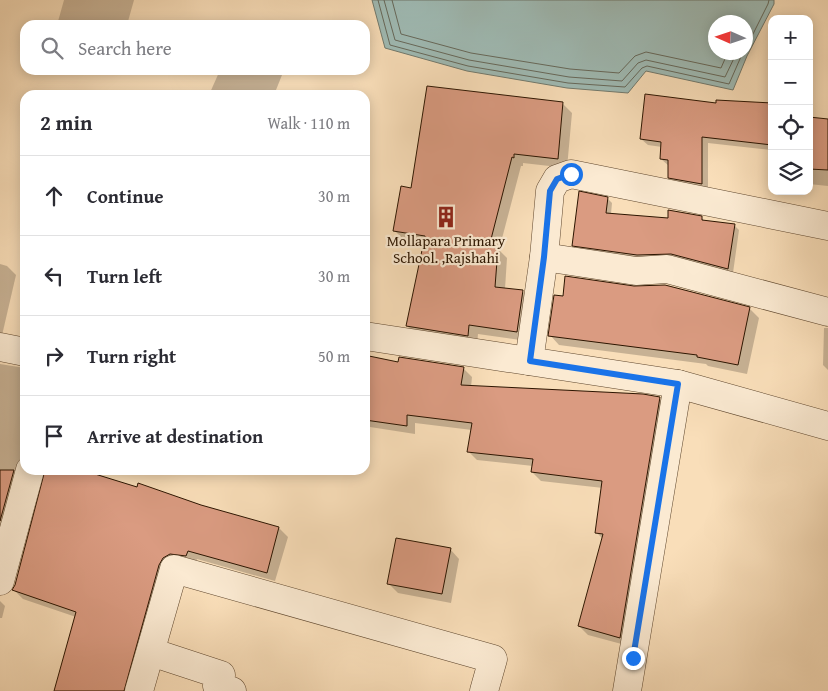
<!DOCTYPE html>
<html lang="en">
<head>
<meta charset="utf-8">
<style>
	:root { --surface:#fff; --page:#f2f2f3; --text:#2b2b33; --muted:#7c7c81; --line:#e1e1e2 }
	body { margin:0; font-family:"Gentium Book Plus",serif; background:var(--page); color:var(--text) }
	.controls { position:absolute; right:15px; top:15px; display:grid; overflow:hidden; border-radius:10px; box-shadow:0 2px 12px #0003 }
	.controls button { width:45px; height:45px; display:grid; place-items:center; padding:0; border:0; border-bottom:1px solid var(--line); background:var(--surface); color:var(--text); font:25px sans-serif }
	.compass { position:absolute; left:708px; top:15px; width:45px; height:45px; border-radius:50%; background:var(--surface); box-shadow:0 2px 12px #0003; rotate:273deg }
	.stop { position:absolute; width:15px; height:15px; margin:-11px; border:4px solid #1a73e8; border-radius:50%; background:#fff }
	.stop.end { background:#1a73e8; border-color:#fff; box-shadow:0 1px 5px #0008 }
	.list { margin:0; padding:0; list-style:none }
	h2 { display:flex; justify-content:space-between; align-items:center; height:65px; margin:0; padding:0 20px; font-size:21px }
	h2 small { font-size:16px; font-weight:400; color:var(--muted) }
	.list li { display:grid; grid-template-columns:32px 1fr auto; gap:15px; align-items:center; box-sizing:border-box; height:80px; padding:0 20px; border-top:1px solid var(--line) }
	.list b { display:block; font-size:19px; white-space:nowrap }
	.list em { font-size:16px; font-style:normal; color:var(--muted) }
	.icon { flex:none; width:28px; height:28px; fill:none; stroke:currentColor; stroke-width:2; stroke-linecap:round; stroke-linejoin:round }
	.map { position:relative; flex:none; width:828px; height:691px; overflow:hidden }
	.search { position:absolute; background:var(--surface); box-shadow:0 2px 12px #0003; left:20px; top:20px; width:350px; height:55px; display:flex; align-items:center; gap:12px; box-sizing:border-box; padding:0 18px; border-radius:15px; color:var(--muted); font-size:19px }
	.panel { position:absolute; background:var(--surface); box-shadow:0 2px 12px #0003; left:20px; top:90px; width:350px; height:385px; border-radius:15px }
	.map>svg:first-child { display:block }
</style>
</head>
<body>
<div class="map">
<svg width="828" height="691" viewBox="0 0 828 691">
	<rect width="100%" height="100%" fill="#f9deb9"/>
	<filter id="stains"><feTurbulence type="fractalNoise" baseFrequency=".004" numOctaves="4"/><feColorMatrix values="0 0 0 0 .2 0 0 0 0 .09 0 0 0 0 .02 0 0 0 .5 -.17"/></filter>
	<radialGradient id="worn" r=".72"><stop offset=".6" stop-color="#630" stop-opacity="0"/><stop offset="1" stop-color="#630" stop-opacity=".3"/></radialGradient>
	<!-- water -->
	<path fill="#9fbbb5" stroke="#71796d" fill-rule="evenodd" d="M372,0H774V4L747,56L733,90L646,71L628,93L567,88L467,71L385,48ZM716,22H746V52H716Z"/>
	<!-- shadow -->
	<g fill="#0003">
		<path d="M64,0H134L127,25H57Z"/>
		<path d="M220,70H284L274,95H209Z"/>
		<path d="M428,88L563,104L572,113L567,168L523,163V166H521L499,250L507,258L505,289L523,292L532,301L527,341L478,334L477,345L417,336L407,326L425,244L404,240L394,230L412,189Z"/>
		<path d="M772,111V150L708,143V190L676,184L669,177V166L661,159L662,147L648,145L641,139Z"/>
		<path d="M809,118L828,121V186L809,184Z"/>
		<path d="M608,199L612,203L611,214L669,220L701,218L705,221L734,225L739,230L733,273L578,250L574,245Z"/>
		<path d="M0,264L7,266L16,275L0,344Z"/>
		<path d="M749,308L759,318L747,374L708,366L706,364L559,345L550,335Z"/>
		<path d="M824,328H828V370L823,365Z"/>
		<path d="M0,364L25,368V470L0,563Z"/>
		<path d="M399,364L463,368L472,377L471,387L659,398L668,407L629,646L588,635L579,626L603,539L597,533L603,488L541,481L532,472L533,466L477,460L468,451L472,430L415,423V434L370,427L365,422V392Z"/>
		<path d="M46,470H78L279,528L288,537L275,581L197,559L195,565L180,562L134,691H55L76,617L23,599L14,590Z"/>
		<path d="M450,549L459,559L451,603L398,593L388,583Z"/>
		<path d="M0,601L5,606L2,618H0Z"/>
	</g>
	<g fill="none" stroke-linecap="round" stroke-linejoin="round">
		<!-- shore -->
		<g stroke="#66685a" stroke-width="1">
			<path d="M378,0L390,45L468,66L568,83L625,87L642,68L647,66L729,84L743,52"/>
			<path d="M384,0L395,40L469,60L569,77L622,81L638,63L646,60L725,77L737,52"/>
			<path d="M392,0L401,34L471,53L570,69L619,73L635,56L646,52L721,68L728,52"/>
			<path d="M746,48L768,4L769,0"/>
		</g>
	</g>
	<!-- building -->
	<g fill="#da9b81" stroke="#2c1500">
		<path d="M427,86L563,102L558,159L514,154V158L512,157L489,247L498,248L495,287L523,290L517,332L469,325L468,336L406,326L425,236L393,231L401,186L411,188Z"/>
		<path d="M645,94L716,103V100L772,103V145L702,137V184L668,178V160L660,159L661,142L640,139Z"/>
		<path d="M809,117L828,119V170L809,169Z"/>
		<path d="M579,191L608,197L606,213L668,218V210L702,216V220L735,224L728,269L671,254L637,255L572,246Z"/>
		<path d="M565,276L634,286L665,285L750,307L738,365L697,357V355L548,336L554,295L563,296Z"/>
		<path d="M369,356L398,362L399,357L464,367L461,385L643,394L660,397L620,638L578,626L603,534L595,533L602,481L531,472L533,459L467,452L472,423L407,415V426L365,420V384Z"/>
		<path d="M0,470H14L0,521Z"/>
		<path d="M45,470H82L137,487L138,483L201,505L279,527L267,573L188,551L186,556L170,554L163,558L159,565L124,691H54L76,612L12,590L15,585Z"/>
		<path d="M396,538L451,548L442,594L387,584Z"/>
	</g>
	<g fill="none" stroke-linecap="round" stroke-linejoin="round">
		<!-- minor casing -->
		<g stroke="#5f472e" stroke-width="29">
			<g id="minor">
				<path d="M544,257L636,271L667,269L828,312"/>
				<path d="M365,336L678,384"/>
				<path d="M0,347L25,352"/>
				<path d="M529,361L544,257L550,191L557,179L571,174L828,226"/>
				<path d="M0,581L30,470"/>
				<path d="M151,652L221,675L217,686L232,691"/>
				<path d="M139,691L174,569L493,659L484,691"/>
				<path d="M627,691L678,384L828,426"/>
			</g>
		</g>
		<!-- minor -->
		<use href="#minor" stroke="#fbead2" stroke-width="28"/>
	</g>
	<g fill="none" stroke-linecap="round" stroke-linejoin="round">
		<!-- route -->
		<path stroke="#1a73e8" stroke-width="6" d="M571,174L557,179L550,191L544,257L530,361L678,384L633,658"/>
	</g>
	<!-- icons -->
	<defs>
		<g id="building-bare" transform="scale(1.725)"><path d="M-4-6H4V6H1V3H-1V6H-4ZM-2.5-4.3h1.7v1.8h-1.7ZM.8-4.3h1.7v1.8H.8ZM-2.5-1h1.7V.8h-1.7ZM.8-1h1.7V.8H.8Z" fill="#8f2418" stroke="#fbead2" stroke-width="2.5" paint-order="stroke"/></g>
	</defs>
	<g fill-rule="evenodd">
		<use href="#building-bare" x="446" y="217"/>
	</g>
	<g text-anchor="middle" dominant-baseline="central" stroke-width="4.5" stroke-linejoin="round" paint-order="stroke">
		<!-- poi labels -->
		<g font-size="15" fill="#2c1500" stroke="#fbead2">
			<text x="446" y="240">Mollapara Primary<tspan x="446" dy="17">School. ,Rajshahi</tspan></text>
		</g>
	</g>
	<rect width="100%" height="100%" filter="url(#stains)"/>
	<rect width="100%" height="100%" fill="url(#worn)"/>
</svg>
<div class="controls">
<button>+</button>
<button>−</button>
<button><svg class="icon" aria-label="locate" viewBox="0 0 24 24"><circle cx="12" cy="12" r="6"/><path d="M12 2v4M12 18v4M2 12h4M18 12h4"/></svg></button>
<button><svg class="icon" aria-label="layers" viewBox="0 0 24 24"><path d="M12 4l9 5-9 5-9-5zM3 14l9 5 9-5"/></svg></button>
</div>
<svg class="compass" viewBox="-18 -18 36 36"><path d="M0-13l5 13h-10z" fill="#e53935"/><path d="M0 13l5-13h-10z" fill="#7c7c81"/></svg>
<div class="stop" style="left:571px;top:174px"></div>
<div class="stop end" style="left:633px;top:658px"></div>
<div class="search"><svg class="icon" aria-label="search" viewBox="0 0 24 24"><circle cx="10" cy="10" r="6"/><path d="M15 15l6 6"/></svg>Search here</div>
<section class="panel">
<h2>2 min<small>Walk · 110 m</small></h2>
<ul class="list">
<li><svg class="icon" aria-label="ahead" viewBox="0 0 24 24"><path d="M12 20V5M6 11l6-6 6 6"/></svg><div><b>Continue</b></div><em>30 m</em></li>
<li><svg class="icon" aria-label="left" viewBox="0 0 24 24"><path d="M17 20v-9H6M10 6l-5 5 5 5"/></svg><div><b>Turn left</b></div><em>30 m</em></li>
<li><svg class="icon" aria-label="right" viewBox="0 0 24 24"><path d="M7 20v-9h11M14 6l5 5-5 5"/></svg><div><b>Turn right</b></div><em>50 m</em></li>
<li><svg class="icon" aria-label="arrive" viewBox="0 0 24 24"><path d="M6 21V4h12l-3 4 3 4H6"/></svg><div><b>Arrive at destination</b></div></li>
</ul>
</section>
</div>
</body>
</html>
